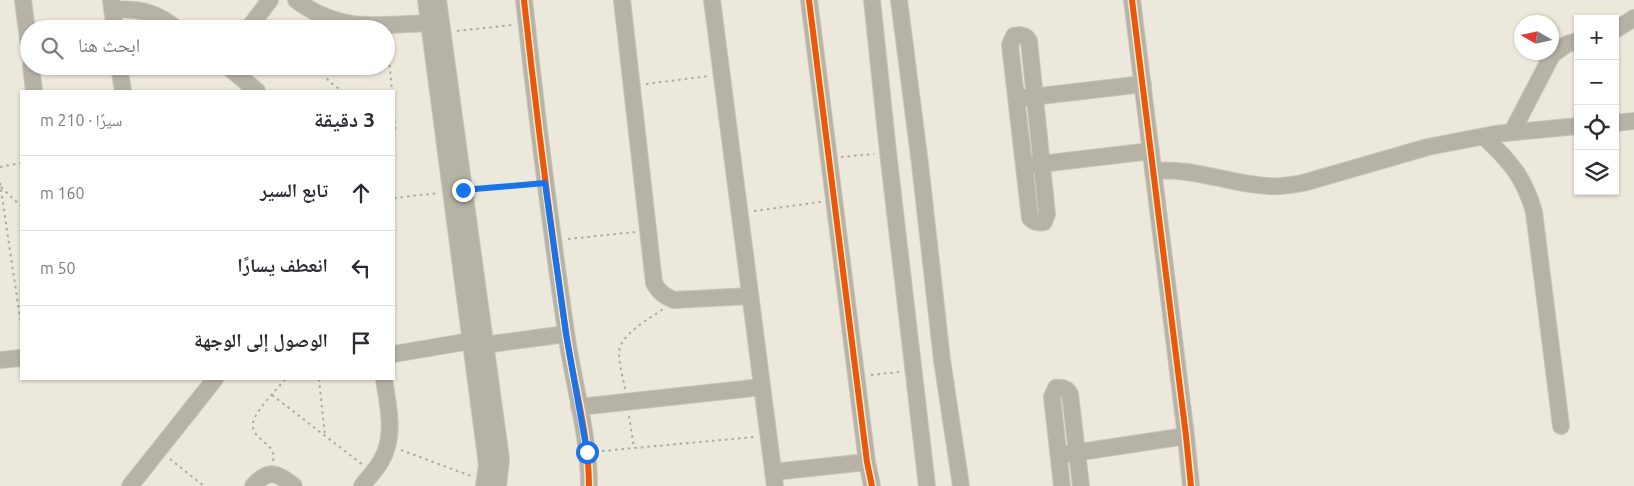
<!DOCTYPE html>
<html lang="ar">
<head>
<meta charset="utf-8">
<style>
	:root { --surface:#fff; --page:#f2f2f3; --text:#2b2b33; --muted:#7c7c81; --line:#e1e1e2 }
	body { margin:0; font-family:Ubuntu,"Noto Naskh Arabic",sans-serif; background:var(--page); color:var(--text); direction:rtl }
	.controls { position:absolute; right:15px; top:15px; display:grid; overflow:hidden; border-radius:0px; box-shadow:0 1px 4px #0004 }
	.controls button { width:45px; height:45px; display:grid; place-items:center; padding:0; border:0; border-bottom:1px solid var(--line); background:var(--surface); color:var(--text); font:25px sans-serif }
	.compass { position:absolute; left:1514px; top:15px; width:45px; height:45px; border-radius:50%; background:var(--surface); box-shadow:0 1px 4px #0004; rotate:279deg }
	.stop { position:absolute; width:15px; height:15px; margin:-11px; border:4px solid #1a73e8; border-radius:50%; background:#fff }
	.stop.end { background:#1a73e8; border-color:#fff; box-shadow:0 1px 5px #0008 }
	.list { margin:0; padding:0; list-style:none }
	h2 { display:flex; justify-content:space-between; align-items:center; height:65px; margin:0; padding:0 20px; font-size:21px }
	h2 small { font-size:16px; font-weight:400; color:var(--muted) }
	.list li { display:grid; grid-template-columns:32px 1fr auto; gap:15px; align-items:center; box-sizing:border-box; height:75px; padding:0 20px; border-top:1px solid var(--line) }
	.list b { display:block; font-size:19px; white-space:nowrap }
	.list em { font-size:16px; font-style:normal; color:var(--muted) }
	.icon { flex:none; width:28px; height:28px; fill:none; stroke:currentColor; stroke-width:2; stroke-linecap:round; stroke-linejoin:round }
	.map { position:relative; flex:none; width:1634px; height:486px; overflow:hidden; direction:ltr }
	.search { position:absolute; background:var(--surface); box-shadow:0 1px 4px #0004; left:20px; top:20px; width:375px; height:55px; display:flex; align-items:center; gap:12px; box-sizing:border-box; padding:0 18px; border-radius:28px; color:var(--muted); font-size:19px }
	.panel { position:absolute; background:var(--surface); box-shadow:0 1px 4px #0004; left:20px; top:90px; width:375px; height:290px; border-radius:0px; direction:rtl }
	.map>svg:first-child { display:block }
</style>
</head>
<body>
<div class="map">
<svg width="1634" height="486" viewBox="0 0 1634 486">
	<rect width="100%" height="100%" fill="#ece8db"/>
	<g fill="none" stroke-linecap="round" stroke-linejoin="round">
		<!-- minor casing -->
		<g stroke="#c8c5bb" stroke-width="18">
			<g id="minor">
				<path d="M23,0L29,47"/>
				<path d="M111,0L115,29"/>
				<path d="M296,0C340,33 377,25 429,23"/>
				<path d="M426,0L487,465L484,486"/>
				<path d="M438,0L501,459L498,486"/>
				<path d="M524,0C536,111 550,222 566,332C573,383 589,434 589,486"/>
				<path d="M622,0L654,283C659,292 664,296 674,300L750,296"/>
				<path d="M712,0L775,486"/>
				<path d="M809,0L867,462L872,486"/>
				<path d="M872,0L888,152L927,486"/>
				<path d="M899,0L920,164L942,360L961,486"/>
				<path d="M1132,0L1186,436L1191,486"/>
				<path d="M112,10C140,8 156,12 177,29"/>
				<path d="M248,29L270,0"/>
				<path d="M1615,30L1634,18"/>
				<path d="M1020,35L1026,37L1029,41L1047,214L1044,222C1038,223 1035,223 1030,218L1010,45L1014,36Z"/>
				<path d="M31,66L34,91"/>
				<path d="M119,66L123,91"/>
				<path d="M227,66L257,91"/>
				<path d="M1023,98L1143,84"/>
				<path d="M1615,123L1634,121"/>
				<path d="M1512,132L1552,55L1567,44L1578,41"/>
				<path d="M1484,137C1510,161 1524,177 1534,212L1561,426"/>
				<path d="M1032,165L1151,151"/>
				<path d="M1153,171C1193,167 1229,184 1268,186C1280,187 1292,185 1303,183L1428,147L1495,134L1578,126"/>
				<path d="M484,345L566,334"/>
				<path d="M394,354L470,341"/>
				<path d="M0,360L21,358"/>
				<path d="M579,407L762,387"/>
				<path d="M1067,454L1186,436"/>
				<path d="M773,472L867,462"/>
				<path d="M130,486L215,379"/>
				<path d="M253,486C269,468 277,473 294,486"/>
				<path d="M362,486C368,478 376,470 381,461C396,436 388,406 384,379"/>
				<path d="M1062,486L1052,397L1056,388C1063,387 1067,388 1070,394L1081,486"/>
			</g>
		</g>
		<!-- path -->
		<g stroke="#aca9a0" stroke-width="2" stroke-dasharray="2.5 4" stroke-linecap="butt">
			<path d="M457,31L512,25"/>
			<path d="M387,39L392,91"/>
			<path d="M324,66C322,79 333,84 342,91"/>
			<path d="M646,84L709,76"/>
			<path d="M394,114L395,127L394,134"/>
			<path d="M841,157L874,154"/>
			<path d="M0,167L21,163"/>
			<path d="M0,183L21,325"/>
			<path d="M1,187L21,206"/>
			<path d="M478,189L531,184"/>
			<path d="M394,198L439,193"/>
			<path d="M754,211L821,202"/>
			<path d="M568,239L635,232"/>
			<path d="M871,375L899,372"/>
			<path d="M319,379L325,436"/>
			<path d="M625,389C623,377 619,365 619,353C619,335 649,319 663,309"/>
			<path d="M272,395L363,465"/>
			<path d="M629,416L634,448"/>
			<path d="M401,450L471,476"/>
			<path d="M602,451L754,437"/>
			<path d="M170,459L204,486"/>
			<path d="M273,461C278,443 250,440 253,423C254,413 278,387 286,379"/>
		</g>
		<!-- minor -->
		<use href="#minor" stroke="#b6b2a6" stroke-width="16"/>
		<!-- cycleway casing -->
		<g stroke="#f3ebd4" stroke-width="9">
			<g id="cycleway">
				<path d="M524,0C536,111 550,222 566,332C573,383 589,434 589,486"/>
				<path d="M809,0L867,462L872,486"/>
				<path d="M1132,0L1186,436L1191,486"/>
			</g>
		</g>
		<!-- cycleway -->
		<use href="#cycleway" stroke="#e8590c" stroke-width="6"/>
	</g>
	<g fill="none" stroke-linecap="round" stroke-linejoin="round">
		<!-- route -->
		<path stroke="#1a73e8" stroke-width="6" d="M463,190L545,183L566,334L587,452"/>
	</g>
</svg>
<div class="controls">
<button>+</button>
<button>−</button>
<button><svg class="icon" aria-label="locate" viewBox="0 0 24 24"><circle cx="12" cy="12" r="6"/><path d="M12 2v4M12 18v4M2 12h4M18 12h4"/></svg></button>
<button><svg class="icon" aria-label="layers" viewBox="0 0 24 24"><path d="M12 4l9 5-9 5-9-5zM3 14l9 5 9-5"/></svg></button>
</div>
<svg class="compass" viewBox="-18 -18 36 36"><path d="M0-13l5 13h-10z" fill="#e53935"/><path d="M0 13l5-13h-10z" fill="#7c7c81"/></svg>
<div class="stop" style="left:587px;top:452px"></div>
<div class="stop end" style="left:463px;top:190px"></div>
<div class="search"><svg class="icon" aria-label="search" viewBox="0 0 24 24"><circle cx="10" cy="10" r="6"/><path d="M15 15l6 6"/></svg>ابحث هنا</div>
<section class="panel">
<h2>3 دقيقة<small>سيرًا · 210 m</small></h2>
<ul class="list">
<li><svg class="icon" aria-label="ahead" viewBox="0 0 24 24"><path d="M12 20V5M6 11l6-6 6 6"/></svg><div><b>تابع السير</b></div><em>160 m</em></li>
<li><svg class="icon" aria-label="left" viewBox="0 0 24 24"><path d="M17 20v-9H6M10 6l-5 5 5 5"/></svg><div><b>انعطف يسارًا</b></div><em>50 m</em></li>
<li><svg class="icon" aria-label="arrive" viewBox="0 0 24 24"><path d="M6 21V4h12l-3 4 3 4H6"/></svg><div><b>الوصول إلى الوجهة</b></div></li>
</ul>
</section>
</div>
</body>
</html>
